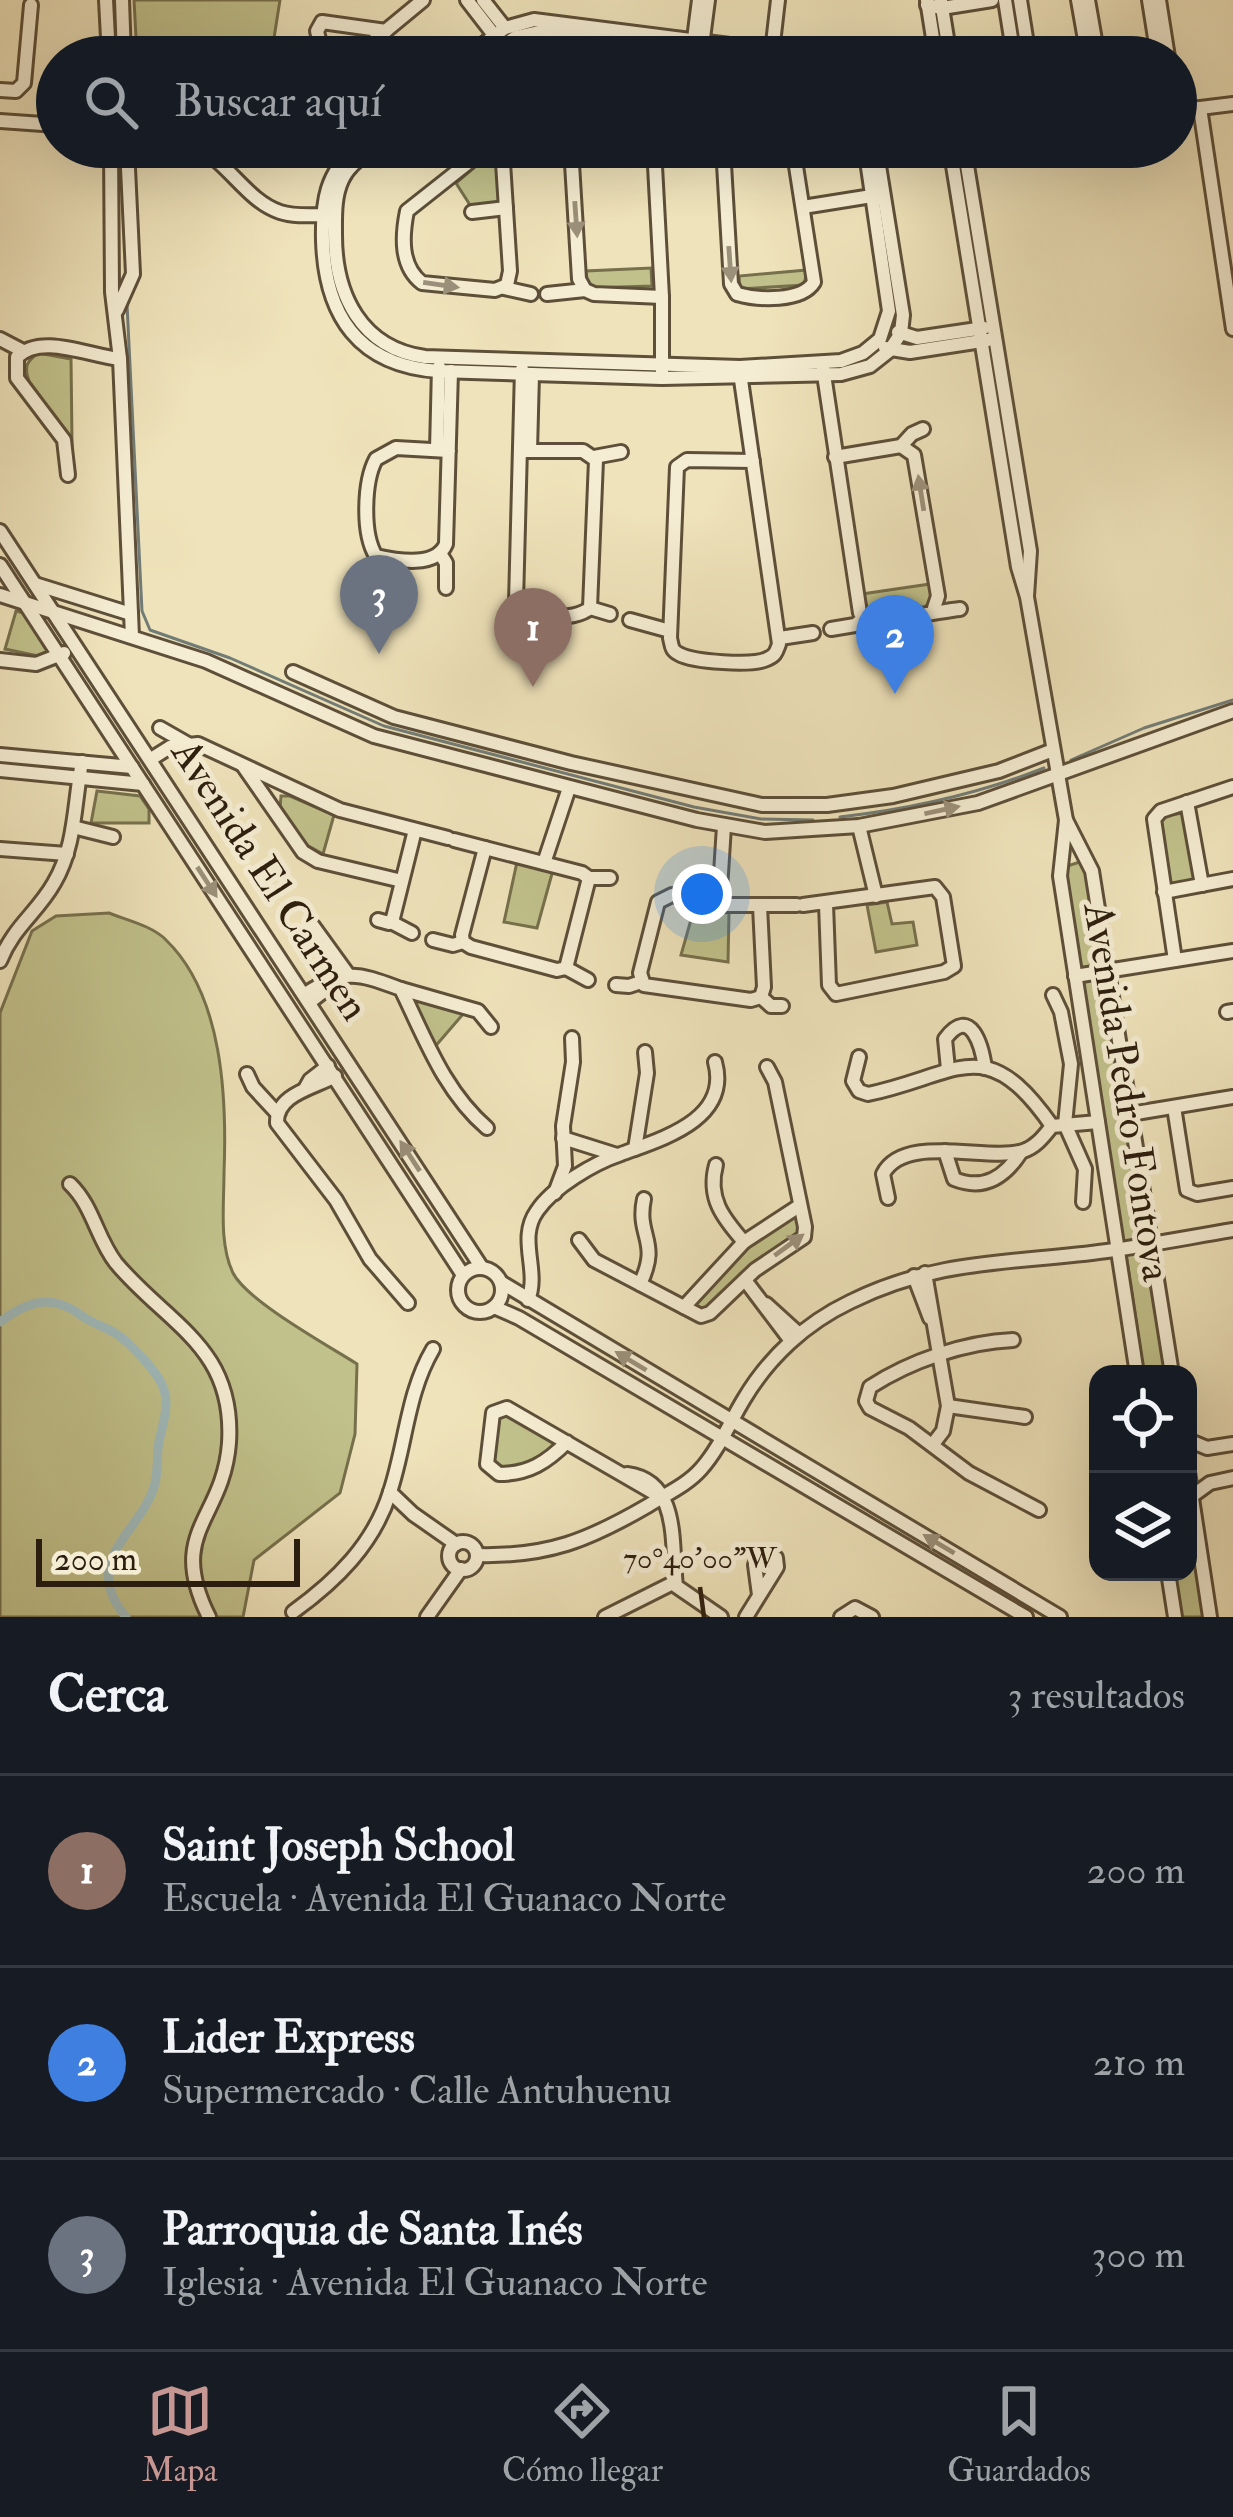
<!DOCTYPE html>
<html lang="es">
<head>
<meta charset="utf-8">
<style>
	:root { --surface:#171b24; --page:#242831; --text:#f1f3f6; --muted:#9ea1a6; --line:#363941; --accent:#c59692 }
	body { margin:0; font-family:"IM FELL Double Pica",serif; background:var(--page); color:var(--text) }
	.controls { position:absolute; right:36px; bottom:36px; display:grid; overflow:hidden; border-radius:24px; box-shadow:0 12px 48px #0002 }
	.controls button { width:108px; height:108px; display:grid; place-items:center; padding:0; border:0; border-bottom:3px solid var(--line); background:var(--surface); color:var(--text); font:60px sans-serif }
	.scale { position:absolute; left:36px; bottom:30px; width:264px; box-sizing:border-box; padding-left:12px; border:6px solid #2c1e0e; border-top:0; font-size:33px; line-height:42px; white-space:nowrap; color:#2c1e0e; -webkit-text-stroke:9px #f5edd3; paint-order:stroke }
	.you { position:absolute; left:702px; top:894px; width:42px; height:42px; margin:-30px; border:9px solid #fff; border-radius:50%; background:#1a73e8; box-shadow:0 0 0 18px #1a73e833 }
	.badge { display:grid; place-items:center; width:78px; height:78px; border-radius:50%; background:var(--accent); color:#fff; font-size:39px; font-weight:700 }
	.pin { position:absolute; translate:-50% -99px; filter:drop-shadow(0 3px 6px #0008) }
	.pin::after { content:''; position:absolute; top:63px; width:42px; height:36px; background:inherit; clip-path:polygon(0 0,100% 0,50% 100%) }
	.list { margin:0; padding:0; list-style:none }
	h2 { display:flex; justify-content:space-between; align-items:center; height:156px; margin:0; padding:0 48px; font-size:51px }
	h2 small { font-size:39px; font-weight:400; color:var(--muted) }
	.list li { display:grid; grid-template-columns:78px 1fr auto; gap:36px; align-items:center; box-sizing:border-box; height:192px; padding:0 48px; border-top:3px solid var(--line) }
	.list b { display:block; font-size:45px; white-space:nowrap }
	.list p { margin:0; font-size:39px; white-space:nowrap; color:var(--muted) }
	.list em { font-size:39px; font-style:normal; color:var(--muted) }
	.icon { flex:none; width:66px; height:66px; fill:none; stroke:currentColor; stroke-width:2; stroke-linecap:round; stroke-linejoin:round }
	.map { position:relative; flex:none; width:1233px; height:1617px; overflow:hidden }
	.search { position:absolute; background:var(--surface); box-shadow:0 12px 48px #0002; left:36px; right:36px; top:36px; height:132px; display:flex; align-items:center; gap:30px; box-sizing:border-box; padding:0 42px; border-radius:66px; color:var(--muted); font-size:45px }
	.sheet { height:732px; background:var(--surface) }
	nav { display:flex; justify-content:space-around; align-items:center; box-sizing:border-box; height:168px; border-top:3px solid var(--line); background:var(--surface); font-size:33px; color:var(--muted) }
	nav a { display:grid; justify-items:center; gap:6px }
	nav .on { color:var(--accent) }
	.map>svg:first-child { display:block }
</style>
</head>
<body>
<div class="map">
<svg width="1233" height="1617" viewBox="0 0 1233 1617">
	<rect width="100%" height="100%" fill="#efe3bb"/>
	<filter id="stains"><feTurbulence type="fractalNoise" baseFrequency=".00167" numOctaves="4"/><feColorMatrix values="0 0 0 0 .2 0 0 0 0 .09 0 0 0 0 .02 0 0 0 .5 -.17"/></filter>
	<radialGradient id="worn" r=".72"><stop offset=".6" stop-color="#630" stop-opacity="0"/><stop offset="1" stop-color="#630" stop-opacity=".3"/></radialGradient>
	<!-- green -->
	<g fill="#c1c18b" stroke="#76704c" stroke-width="3">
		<path d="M134,0H280L271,57H137Z"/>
		<path d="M490,154L497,157L499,203L470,205L456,183Z"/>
		<path d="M651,268L652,286L588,288L586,271Z"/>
		<path d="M807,270L804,285L740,289L739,276Z"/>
		<path d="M38,353L71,359L72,442L29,381C24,367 26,362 38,353Z"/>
		<path d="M930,584L933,599L924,608L870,616L862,594Z"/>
		<path d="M16,611L24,613L47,651L43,657L5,649Z"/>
		<path d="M97,791L140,796L149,809V823H91Z"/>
		<path d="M281,796H290L334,815L323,854L305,844L280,809Z"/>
		<path d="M1184,813L1195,880L1170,884L1161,816Z"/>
		<path d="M1086,860L1148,1240L1124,1245L1064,867Z"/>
		<path d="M517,862L553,870L537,928L504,922Z"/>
		<path d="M887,902L892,924L913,922L917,945L876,952L867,905Z"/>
		<path d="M694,909L729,913L728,962L681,955Z"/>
		<path d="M109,913C126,920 153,926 166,940C223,995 227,1098 224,1173C224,1204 219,1244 233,1273C247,1301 329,1346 357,1364L355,1434L340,1493L254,1560L243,1617H0V1013L32,931L56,916Z"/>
		<path d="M414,998L464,1013L433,1049L412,1001Z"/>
		<path d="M797,1210L803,1231L769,1252L705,1313L692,1304L743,1248Z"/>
		<path d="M1149,1249L1169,1374H1144L1126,1254Z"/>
		<path d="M507,1415L554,1441L555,1448C539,1460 512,1476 493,1463L496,1420Z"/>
		<path d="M1188,1496L1207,1617H1181L1174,1572H1188Z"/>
	</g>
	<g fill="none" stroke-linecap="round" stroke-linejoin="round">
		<!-- stream -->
		<g stroke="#727c76" stroke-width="3">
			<path d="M115,0L117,57"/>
			<path d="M127,304L142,611L150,630L230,658L384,726L694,807L761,819L813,820"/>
			<path d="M1071,760L1144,728L1233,700"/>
			<path d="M840,817C910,809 978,794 1044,768"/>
		</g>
		<!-- canal -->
		<path stroke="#a0bbbc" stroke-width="9" d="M0,1322C28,1301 52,1293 82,1316C94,1325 111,1328 122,1338C134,1348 151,1366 159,1379C172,1400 164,1419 159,1441C156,1456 159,1472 154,1487C139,1534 79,1561 126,1617"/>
		<!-- minor casing -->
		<g stroke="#5d4f39" stroke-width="18">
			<g id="minor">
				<path d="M106,0L109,57"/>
				<path d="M122,0L124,57"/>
				<path d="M467,0L494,35"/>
				<path d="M483,0L505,28"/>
				<path d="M927,0L936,57"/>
				<path d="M1005,0L1014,57"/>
				<path d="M1020,0L1029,57"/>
				<path d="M1078,0L1088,57"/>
				<path d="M1088,0L1098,57"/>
				<path d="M1149,0L1158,57"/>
				<path d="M1159,0L1168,57"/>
				<path d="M941,1L950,57"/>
				<path d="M927,5L942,8L992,0"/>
				<path d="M694,39L699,0"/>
				<path d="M702,46L708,0"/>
				<path d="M772,52L778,0"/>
				<path d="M323,57L317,31L322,22L386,31"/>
				<path d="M354,57L423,0"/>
				<path d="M466,57L505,28L534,20L825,57"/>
				<path d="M485,57L516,37L539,32L731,57"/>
				<path d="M869,57L948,43"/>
				<path d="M0,90L16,91L24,83L31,5"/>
				<path d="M1200,108L1233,329"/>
				<path d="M1176,111L1233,104"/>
				<path d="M0,121L57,125"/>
				<path d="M111,147L112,292L120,359L132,636"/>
				<path d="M197,147C229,163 247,201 280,212C295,217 313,215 328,215"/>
				<path d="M357,147C326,173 322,201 323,240C325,316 359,366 439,371L662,378L841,374L870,366L889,351L901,333L903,315L876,147"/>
				<path d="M374,147C362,157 348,166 342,180C334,197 335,217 335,235C335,295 361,348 425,357L740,367L841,361L863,353L880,339L889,311L865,147"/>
				<path d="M488,147L407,211C402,236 400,266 422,283L495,290L507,285L510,271L502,147"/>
				<path d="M571,147L579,279L585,290"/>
				<path d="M654,147L662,297V374"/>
				<path d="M723,147L731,284L737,294C758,300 802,302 814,282L793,147"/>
				<path d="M950,147L1018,567L1027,597L1066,820L1092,871L1172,1374"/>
				<path d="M964,147L1030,551L1027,596"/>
				<path d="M803,207L878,195"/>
				<path d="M472,212L506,208"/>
				<path d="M504,288L531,294"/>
				<path d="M547,294L585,290L594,294L662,297"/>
				<path d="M117,310L133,274L127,147"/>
				<path d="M898,332L917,338L984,328"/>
				<path d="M0,339L23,351"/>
				<path d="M885,348L910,352L988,340"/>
				<path d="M823,368L860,613C876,626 938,611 960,609"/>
				<path d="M522,369L516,603C527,621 575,621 590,608"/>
				<path d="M740,373L779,644C776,652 776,655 767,659C753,666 693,662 679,654C671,650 672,646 670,638L677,467L687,460L753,461"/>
				<path d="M901,446L912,434L923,429"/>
				<path d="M437,450L439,367"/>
				<path d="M449,451L396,448L376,459C364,481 362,534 376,556C398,561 436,568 446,544L451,371"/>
				<path d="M521,451H583L596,460L590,608"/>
				<path d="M530,451L532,374"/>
				<path d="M594,457L621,452"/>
				<path d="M835,457L901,446L914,455L938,596L934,608"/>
				<path d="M68,475L64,440L17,378V357C41,333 89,356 120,359"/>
				<path d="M0,531L482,1268"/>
				<path d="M441,555L446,563V588"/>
				<path d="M0,565L463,1275"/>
				<path d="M35,584L131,614"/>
				<path d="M0,595L206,661L374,736L697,820L765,832L859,826L978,803L1233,711"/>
				<path d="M590,608L610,614"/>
				<path d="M630,620L670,631"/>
				<path d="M831,629L855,625L864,618"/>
				<path d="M780,638L813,633"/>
				<path d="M0,660L36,664L64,653"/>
				<path d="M293,672L394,717L571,763L762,805H827L893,796L999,771L1053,750"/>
				<path d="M160,728L188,744"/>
				<path d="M0,755L132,767"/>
				<path d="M151,759L170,747L198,744L340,810L448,838"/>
				<path d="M244,767L303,852L318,861L402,881"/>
				<path d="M0,770L143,784"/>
				<path d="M1187,802L1202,885"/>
				<path d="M1066,820L1060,876L1137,1374"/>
				<path d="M859,826L876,896"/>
				<path d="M73,827L113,837"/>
				<path d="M454,840L582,873L589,878H610"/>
				<path d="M485,848L462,935L463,942L471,947L557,970L566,968L589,878"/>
				<path d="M0,849L67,854"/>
				<path d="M544,863L569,788"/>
				<path d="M1164,892L1233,879"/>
				<path d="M719,905L724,826"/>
				<path d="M803,905L935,887L943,897L954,966L944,972L836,994L829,985L826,904"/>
				<path d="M760,906L764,987L761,997"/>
				<path d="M378,920L389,923L393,918L415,830"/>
				<path d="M391,922L412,933"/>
				<path d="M313,926L347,973"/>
				<path d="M433,940L453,945L463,942"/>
				<path d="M1175,960L1154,819L1161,811L1233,787"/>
				<path d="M0,961C14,926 37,913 54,883C76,846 74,803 82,762"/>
				<path d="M566,968L588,980"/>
				<path d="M1075,976L1233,951"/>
				<path d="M616,985L629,986L641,982"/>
				<path d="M401,989L478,1011L491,1027"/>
				<path d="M305,994C346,968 357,973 401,989C425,1038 444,1091 487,1128"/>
				<path d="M1053,995L1061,1012L1071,1064L1065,1124L1085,1169L1083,1202"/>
				<path d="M761,997L751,1000L644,985L640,973L658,902L672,895L719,905H797"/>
				<path d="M761,997L771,1006H782"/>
				<path d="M311,1001L346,974"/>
				<path d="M1227,1012L1233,1011"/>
				<path d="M859,1057L853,1081L859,1091L868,1094C959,1075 985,1030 1052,1126"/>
				<path d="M948,1069L945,1039C971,1004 982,1047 985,1068"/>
				<path d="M247,1074L253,1087L276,1112"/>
				<path d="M335,1076C314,1088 276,1094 277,1123L336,1200L370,1259L408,1303"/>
				<path d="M305,1089L310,1080L328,1066"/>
				<path d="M1174,1107L1187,1190L1197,1194L1233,1188"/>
				<path d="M1130,1114L1233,1097"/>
				<path d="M563,1138L617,1155"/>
				<path d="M635,1149L647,1073L645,1052"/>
				<path d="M945,1151L954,1179C984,1191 1005,1177 1021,1152"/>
				<path d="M716,1165C707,1198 723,1218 744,1242"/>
				<path d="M70,1184C93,1206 97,1239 116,1263C168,1325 235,1347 229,1443C223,1521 166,1531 209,1617"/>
				<path d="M555,1193L565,1166L563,1126L573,1062L572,1038"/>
				<path d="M888,1198L883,1174C904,1133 988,1162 1023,1151C1036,1147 1044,1136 1052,1126L1098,1122"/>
				<path d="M579,1240L594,1260L701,1316L710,1313L755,1270L804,1237L805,1227L775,1082L767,1067"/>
				<circle cx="480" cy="1290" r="22"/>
				<path d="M925,1273L948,1406L943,1431L933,1444"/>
				<path d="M914,1276L930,1318"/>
				<path d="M745,1280L791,1341"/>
				<path d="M502,1283L1060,1617"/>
				<path d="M640,1284C661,1241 636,1237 644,1199"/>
				<path d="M528,1300C540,1270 517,1239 537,1211C553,1187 594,1163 621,1154C661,1139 731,1120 715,1062"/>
				<path d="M766,1304L799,1334"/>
				<path d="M494,1307L519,1318L1026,1617"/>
				<path d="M684,1307L744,1242L799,1206"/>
				<path d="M1013,1340C965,1342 910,1361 870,1387L866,1401L870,1408L909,1428L969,1473L1039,1510"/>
				<path d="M948,1406L1025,1417"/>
				<path d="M1188,1440L1207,1448L1233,1444"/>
				<path d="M567,1442C547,1462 529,1474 499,1474L487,1464L493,1413L507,1408L661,1497"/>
				<path d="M1188,1472L1210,1617"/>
				<path d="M627,1474C681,1481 671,1547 676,1586L721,1617"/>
				<path d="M390,1492L413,1514L456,1544"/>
				<path d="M1188,1499L1210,1483L1233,1478"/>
				<circle cx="463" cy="1556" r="14"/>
				<path d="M477,1555C548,1557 589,1540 649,1505C666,1494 687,1485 701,1469C719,1449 730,1422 744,1399C769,1357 806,1323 850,1302C939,1258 1013,1264 1107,1251C1149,1245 1191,1237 1233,1230"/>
				<path d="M1168,1572L1175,1617"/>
				<path d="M293,1612C336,1581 374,1544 390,1492C406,1444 407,1393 433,1349"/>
				<path d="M427,1617L461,1569"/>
				<path d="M605,1617L675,1582"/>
				<path d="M746,1617L777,1567L776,1558L759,1553L755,1565L759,1595"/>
				<path d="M841,1617L855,1608L872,1617"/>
			</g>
		</g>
		<!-- minor -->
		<use href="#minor" stroke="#f5edd3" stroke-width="12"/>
	</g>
	<!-- one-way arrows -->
	<defs><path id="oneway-solid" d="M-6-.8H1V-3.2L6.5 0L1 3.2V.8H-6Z" transform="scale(3)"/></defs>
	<g fill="#9b907a">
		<use href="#oneway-solid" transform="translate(576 219) rotate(86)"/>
		<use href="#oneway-solid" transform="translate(730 264) rotate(86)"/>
		<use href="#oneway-solid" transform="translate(441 285) rotate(8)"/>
		<use href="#oneway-solid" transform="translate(921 493) rotate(-99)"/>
		<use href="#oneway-solid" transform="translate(942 810) rotate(-12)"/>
		<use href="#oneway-solid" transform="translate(207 882) rotate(57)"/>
		<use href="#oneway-solid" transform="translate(410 1156) rotate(-123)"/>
		<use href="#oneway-solid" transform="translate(789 1245) rotate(-36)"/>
		<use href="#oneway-solid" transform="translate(631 1361) rotate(-149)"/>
		<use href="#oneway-solid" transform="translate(939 1544) rotate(-149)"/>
	</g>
	<!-- ticks -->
	<path fill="none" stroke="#2c1e0e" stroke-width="4.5" d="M700,1587L704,1617"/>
	<g text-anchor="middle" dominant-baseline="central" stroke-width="10" stroke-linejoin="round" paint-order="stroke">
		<!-- street labels -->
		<g font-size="42" fill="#2c1e0e" stroke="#f5edd3">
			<text transform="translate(270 880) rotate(57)">Avenida El Carmen</text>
			<text transform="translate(1127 1092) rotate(81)">Avenida Pedro Fontova</text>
		</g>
	</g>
	<g font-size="30" text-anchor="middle" fill="#2c1e0e" stroke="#f5edd3" stroke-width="10" stroke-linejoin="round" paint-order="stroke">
		<text x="700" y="1568">70°40'00"W</text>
	</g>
	<rect width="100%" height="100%" filter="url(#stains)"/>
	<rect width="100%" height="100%" fill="url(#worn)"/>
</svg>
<div class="controls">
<button><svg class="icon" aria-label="locate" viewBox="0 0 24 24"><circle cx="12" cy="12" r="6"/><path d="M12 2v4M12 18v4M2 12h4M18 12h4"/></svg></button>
<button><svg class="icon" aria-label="layers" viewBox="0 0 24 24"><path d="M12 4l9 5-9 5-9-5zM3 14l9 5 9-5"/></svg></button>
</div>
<div class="scale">200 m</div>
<div class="you"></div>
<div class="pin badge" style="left:533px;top:687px;background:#8d6e63">1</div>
<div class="pin badge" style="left:895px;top:694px;background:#3f7fe0">2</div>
<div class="pin badge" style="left:379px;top:654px;background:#6b7280">3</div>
<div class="search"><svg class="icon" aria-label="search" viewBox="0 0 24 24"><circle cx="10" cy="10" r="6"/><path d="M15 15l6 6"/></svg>Buscar aquí</div>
</div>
<section class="sheet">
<h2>Cerca<small>3 resultados</small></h2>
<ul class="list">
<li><span class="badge" style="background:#8d6e63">1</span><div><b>Saint Joseph School</b><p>Escuela · Avenida El Guanaco Norte</p></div><em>200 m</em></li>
<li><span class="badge" style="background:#3f7fe0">2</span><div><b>Lider Express</b><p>Supermercado · Calle Antuhuenu</p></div><em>210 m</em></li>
<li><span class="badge" style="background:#6b7280">3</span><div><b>Parroquia de Santa Inés</b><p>Iglesia · Avenida El Guanaco Norte</p></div><em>300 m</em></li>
</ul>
</section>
<nav>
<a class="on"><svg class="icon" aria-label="map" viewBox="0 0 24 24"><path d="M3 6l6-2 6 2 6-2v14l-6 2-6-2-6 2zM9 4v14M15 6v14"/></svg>Mapa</a>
<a><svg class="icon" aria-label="directions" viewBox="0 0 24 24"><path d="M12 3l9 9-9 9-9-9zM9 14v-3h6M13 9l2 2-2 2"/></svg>Cómo llegar</a>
<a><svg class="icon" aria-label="saved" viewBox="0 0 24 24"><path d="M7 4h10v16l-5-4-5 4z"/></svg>Guardados</a>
</nav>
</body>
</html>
